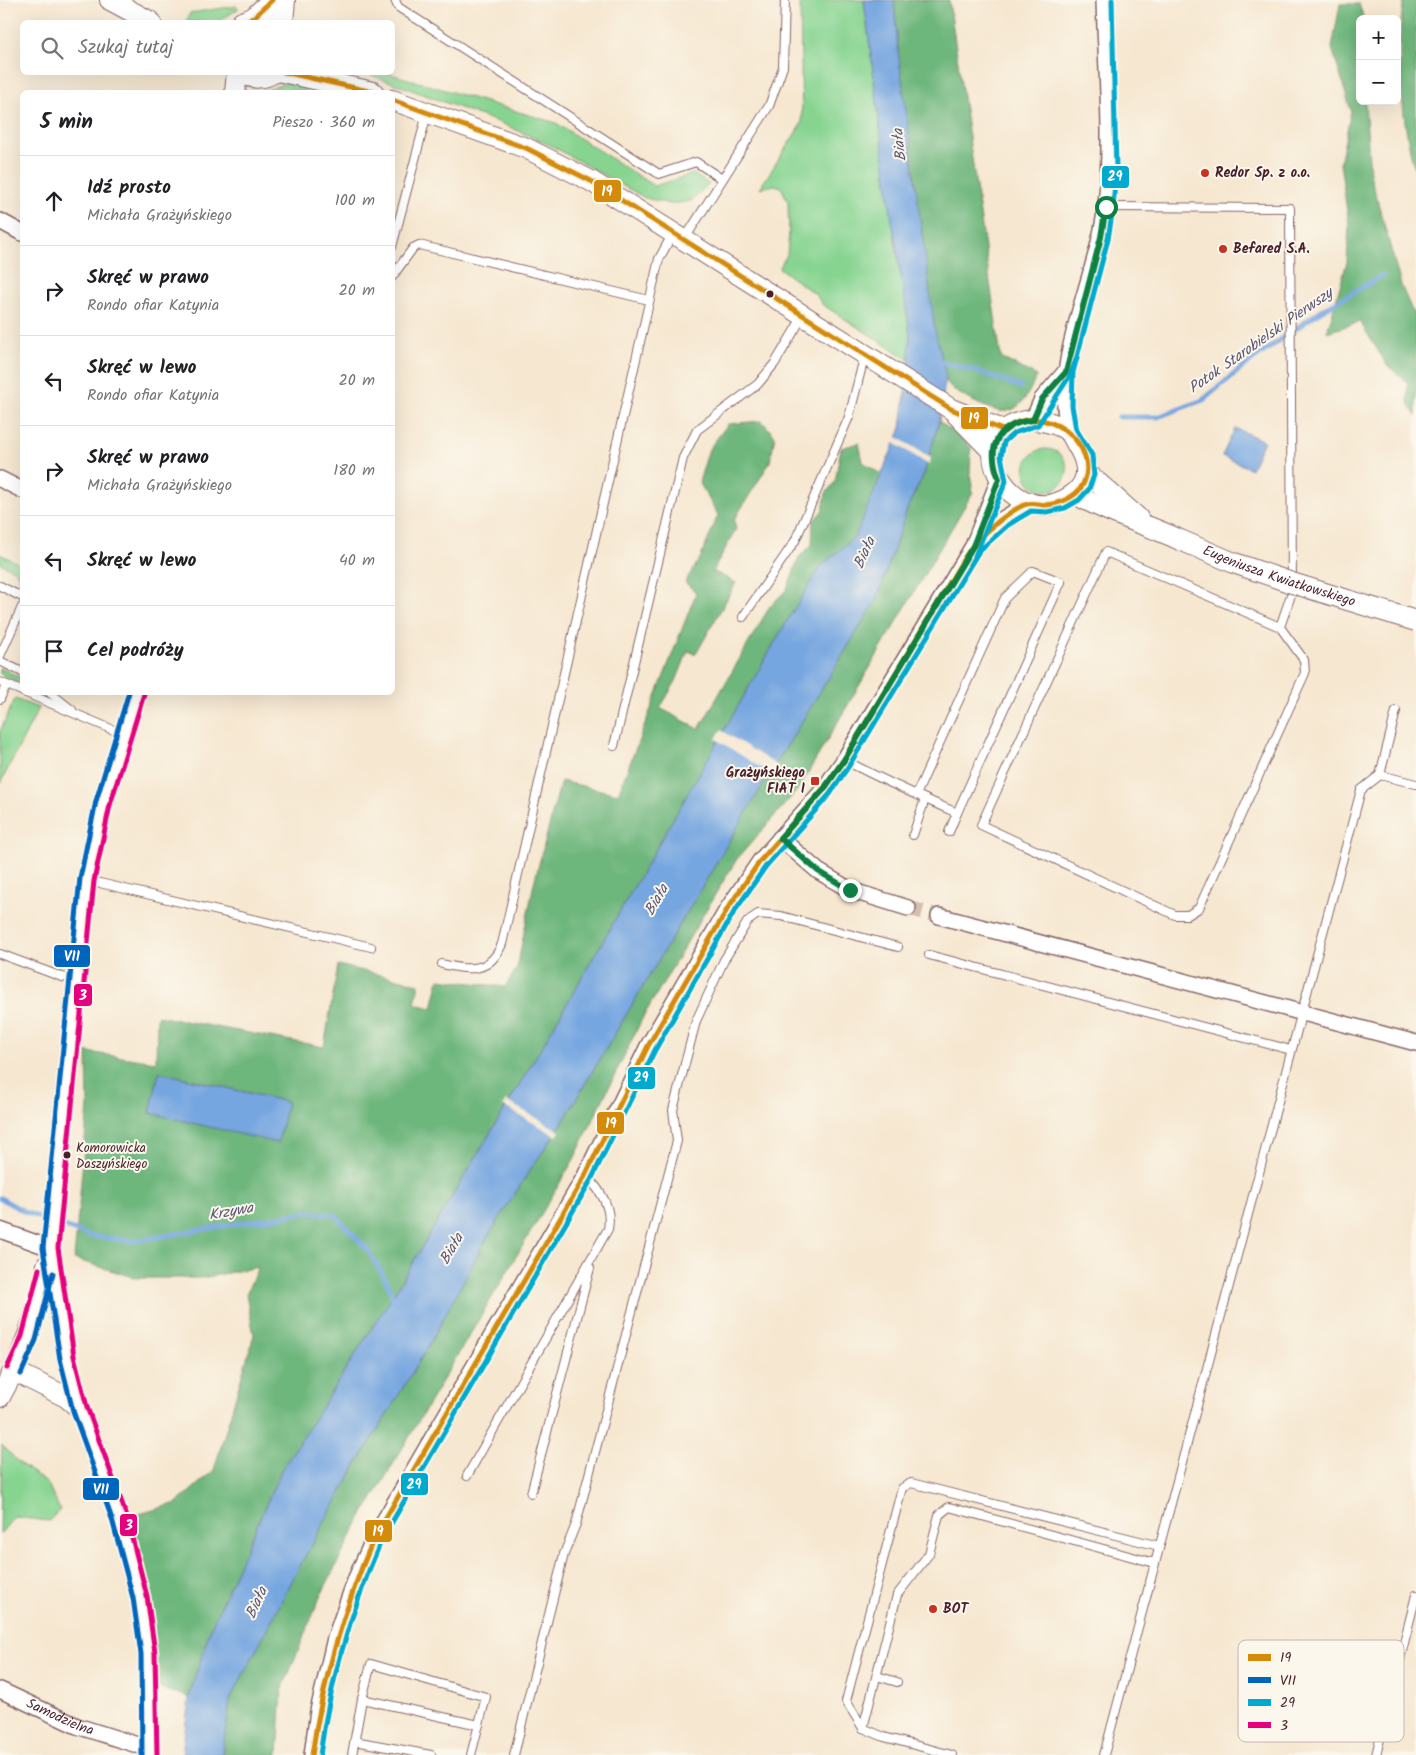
<!DOCTYPE html>
<html lang="pl">
<head>
<meta charset="utf-8">
<style>
	:root { --surface:#fff; --page:#f2f2f2; --text:#202124; --muted:#757577; --line:#e0e0e0 }
	body { margin:0; font-family:Kalam,sans-serif; background:var(--page); color:var(--text) }
	.controls { position:absolute; right:15px; top:15px; display:grid; overflow:hidden; border-radius:8px; box-shadow:0 5px 20px #0002 }
	.controls button { width:45px; height:45px; display:grid; place-items:center; padding:0; border:0; border-bottom:1px solid var(--line); background:var(--surface); color:var(--text); font:25px sans-serif }
	.stop { position:absolute; width:15px; height:15px; margin:-11px; border:4px solid #0b8043; border-radius:50%; background:#fff }
	.stop.end { background:#0b8043; border-color:#fff; box-shadow:0 1px 5px #0008 }
	.list { margin:0; padding:0; list-style:none }
	h2 { display:flex; justify-content:space-between; align-items:center; height:65px; margin:0; padding:0 20px; font-size:21px }
	h2 small { font-size:16px; font-weight:400; color:var(--muted) }
	.list li { display:grid; grid-template-columns:32px 1fr auto; gap:15px; align-items:center; box-sizing:border-box; height:90px; padding:0 20px; border-top:1px solid var(--line) }
	.list b { display:block; font-size:19px; white-space:nowrap }
	.list p { margin:0; font-size:16px; white-space:nowrap; color:var(--muted) }
	.list em { font-size:16px; font-style:normal; color:var(--muted) }
	.icon { flex:none; width:28px; height:28px; fill:none; stroke:currentColor; stroke-width:2; stroke-linecap:round; stroke-linejoin:round }
	.map { position:relative; flex:none; width:1416px; height:1755px; overflow:hidden }
	.search { position:absolute; background:var(--surface); box-shadow:0 5px 20px #0002; left:20px; top:20px; width:375px; height:55px; display:flex; align-items:center; gap:12px; box-sizing:border-box; padding:0 18px; border-radius:8px; color:var(--muted); font-size:19px }
	.panel { position:absolute; background:var(--surface); box-shadow:0 5px 20px #0002; left:20px; top:90px; width:375px; height:605px; border-radius:8px }
	.map>svg:first-child { display:block }
</style>
</head>
<body>
<div class="map">
<svg width="1416" height="1755" viewBox="0 0 1416 1755">
	<rect width="100%" height="100%" fill="#fbf7ec"/>
	<filter id="ink" filterUnits="userSpaceOnUse"><feTurbulence type="fractalNoise" baseFrequency=".02" numOctaves="2"/><feDisplacementMap in="SourceGraphic" scale="10" xChannelSelector="R" yChannelSelector="G"/><feConvolveMatrix kernelMatrix="1 2 1 2 8 2 1 2 1" color-interpolation-filters="sRGB"/></filter>
	<filter id="wash" filterUnits="userSpaceOnUse"><feTurbulence type="fractalNoise" baseFrequency=".0096" numOctaves="4" result="noise"/><feDisplacementMap in="SourceGraphic" scale="20" xChannelSelector="R" yChannelSelector="G"/><feGaussianBlur stdDeviation="1.12" result="paint"/><feColorMatrix in="noise" values="0 0 0 0 0 0 0 0 0 0 0 0 0 0 0 0 0 1.4 0 .05"/><feComposite in="paint" operator="in"/></filter>
	<g filter="url(#wash)">
		<rect width="100%" height="100%" fill="#f6e7d0"/>
		<!-- green -->
		<g fill="#87d491" stroke="#687a5e">
			<path d="M800,0H864L891,213L910,333L909,360L823,305L815,294L779,268L787,255L789,232L788,202L781,187L775,185L760,188L802,123Z"/>
			<path d="M236,6L238,7V9L218,22H186L190,13Z"/>
			<path d="M366,73H388L556,123L654,186L693,174L709,184L691,201L670,204L645,198L550,145L503,124Z"/>
			<path d="M288,82L308,83L305,92H261Z"/>
			<circle cx="1046" cy="470" r="21"/>
			<path d="M0,554L22,565V586L16,571L0,563Z"/>
			<path d="M0,668L22,678V684L0,674Z"/>
			<path d="M15,699L39,708L0,784V731Z"/>
			<path d="M2,1445L18,1462L48,1484L60,1510L49,1521L14,1517L0,1534Z"/>
		</g>
		<!-- forest -->
		<g fill="#6db67b" stroke="#5c6a53" fill-rule="evenodd">
			<path d="M894,0H949L1001,358L1037,376C1027,396 1018,419 992,409C981,406 956,394 949,385C937,369 930,294 927,271C915,180 900,91 894,0Z"/>
			<path d="M1404,0H1416V174C1402,129 1395,46 1404,0Z"/>
			<path d="M1340,4H1359L1364,19H1360V101H1365L1370,174L1401,285L1416,320V416L1408,402V383L1387,365L1360,322L1327,332L1347,262L1349,225L1340,163L1351,111L1332,48Z"/>
			<path d="M762,421L775,436L770,462L734,520L736,529L713,571L736,583L696,654L688,651L676,681L660,708L699,729L770,606L787,589L799,557L812,545L813,521L823,510L826,493L835,482L841,448L859,443L863,462L882,475L855,537L822,566L790,616L543,1045L395,1292L281,1471L210,1630L189,1697L159,1688L126,1518L177,1503L214,1470L254,1335L246,1294L258,1267L202,1278H136L74,1259L88,1106L87,1052L156,1062L157,1016L324,1047L338,965L419,984L415,1004L432,1008L439,979L505,987L517,968L534,883L561,781L618,794L696,593L685,582L701,557L718,515L699,482L709,449L728,424ZM159,1072L287,1102L278,1142L150,1113Z"/>
			<path d="M939,421L971,447L970,474L973,492L799,788L737,859L716,893L642,1019L574,1159L357,1525L320,1597L282,1690L278,1755H222L230,1700L302,1562L358,1462L429,1345L485,1241L530,1170L559,1128L753,801L877,599L909,504L924,474Z"/>
		</g>
		<!-- water -->
		<g fill="#76a6e0" stroke="#606286">
			<path d="M864,0H894L898,50L935,330L946,377L939,421L924,474L909,504L877,599L753,801L559,1128L530,1170L485,1241L429,1345L358,1462L302,1562L230,1700L222,1755H182L189,1697L210,1630L281,1471L395,1292L543,1045L790,616L822,565L855,537L901,428L909,360L910,333L891,213Z"/>
			<path d="M1235,428L1264,441L1251,469L1222,456Z"/>
			<path d="M159,1072L287,1102L278,1143L150,1113Z"/>
		</g>
		<!-- pier -->
		<g fill="#f6e7d0">
			<path d="M895,436L931,458L929,465L893,442Z"/>
			<path d="M721,730L778,766L772,775L716,739Z"/>
			<path d="M506,1101L560,1131L557,1136L503,1106Z"/>
		</g>
		<g fill="none" stroke-linecap="round" stroke-linejoin="round">
			<!-- stream -->
			<g stroke="#76a6e0" stroke-width="5">
				<path d="M936,360L979,372L1021,387"/>
				<path d="M1119,417H1158L1203,400L1243,367L1319,312L1383,275"/>
				<path d="M0,1198L25,1212L49,1221"/>
				<path d="M57,1224L90,1236L133,1241L308,1212L335,1215L368,1250L389,1286L394,1302"/>
			</g>
		</g>
	</g>
	<g filter="url(#ink)">
		<g fill="none" stroke-linecap="round" stroke-linejoin="round">
			<!-- minor-tunnel -->
			<path stroke="#d4bfaf" stroke-width="15" stroke-dasharray="15 8" stroke-linecap="butt" d="M908,908L939,916"/>
			<!-- service casing -->
			<g stroke="#866565" stroke-width="10">
				<g id="service">
					<path d="M395,0L398,7L659,174L696,162L722,179"/>
					<path d="M1106,207L1290,208L1292,592L1280,627"/>
					<path d="M684,240L769,106L783,67L785,0"/>
					<path d="M392,247L427,114"/>
					<path d="M392,277L413,248L419,245L649,300"/>
					<path d="M1106,552L1280,627L1304,660L1305,673L1199,908L1188,915H1175L981,825Z"/>
					<path d="M0,586L22,597"/>
					<path d="M743,617L795,541L849,417L862,366L867,358"/>
					<path d="M0,656L22,607"/>
					<path d="M0,661L22,672"/>
					<path d="M0,682L123,734"/>
					<path d="M49,692L72,710"/>
					<path d="M0,699L6,685"/>
					<path d="M614,746L683,458L697,430L758,384L775,363L803,316"/>
					<path d="M844,760C881,779 918,796 957,813L1061,582L1033,571L1005,598L916,795"/>
					<path d="M1380,775L1396,711"/>
					<path d="M949,832L957,813"/>
					<path d="M913,835L925,799"/>
					<path d="M87,880L371,947"/>
					<path d="M0,954L62,977L75,979"/>
					<path d="M929,955L1291,1050"/>
					<path d="M442,964C469,971 490,973 502,944L659,259L672,235"/>
					<path d="M467,1476L608,1229C612,1208 601,1189 585,1176"/>
					<path d="M531,1493L590,1268"/>
					<path d="M877,1676L897,1682"/>
					<path d="M362,1699L479,1725"/>
					<path d="M863,1728L897,1595L929,1554L939,1515L949,1507L1155,1563"/>
					<path d="M354,1741L431,1755"/>
					<path d="M352,1755L362,1699L371,1664L486,1697L471,1755"/>
					<path d="M514,1755L564,1554L576,1524L677,1141L673,1110L696,1021L724,960L748,921L758,914L781,916L898,947"/>
					<path d="M952,1755L884,1737L863,1728L846,1701L902,1488L911,1483L1159,1546"/>
					<path d="M1104,1755L1361,790L1380,775L1416,784"/>
					<path d="M1376,1755L1416,1595"/>
				</g>
			</g>
			<!-- minor casing -->
			<g stroke="#866565" stroke-width="18">
				<g id="minor">
					<path d="M0,221L22,233"/>
					<path d="M1033,420L1042,399L1066,371"/>
					<path d="M1069,432C1050,362 1098,277 1106,205C1113,138 1106,68 1104,0"/>
					<path d="M0,479L22,490"/>
					<path d="M976,543L1003,519L1029,503"/>
					<path d="M780,838L818,871L850,890L908,908"/>
					<path d="M939,916L1416,1043"/>
					<path d="M0,1230L50,1248"/>
					<path id="s1" d="M0,1690L77,1726L150,1749"/>
					<path d="M312,1755L318,1711L335,1638L356,1578L374,1538L585,1176L648,1046L728,908L760,861L824,789L844,760L973,546L999,479"/>
				</g>
			</g>
			<!-- tertiary casing -->
			<g stroke="#866565" stroke-width="22">
				<g id="tertiary">
					<path d="M110,0L151,22"/>
					<path d="M253,18L272,0"/>
					<path d="M242,22L253,18L273,22"/>
					<path d="M283,22L285,0"/>
					<path d="M241,72C252,80 264,79 275,72"/>
					<path d="M282,72L373,92"/>
					<path d="M235,92L237,72"/>
					<path d="M392,100L526,148L591,181L951,409L1005,431"/>
					<path d="M956,414L993,452"/>
					<path d="M1033,420C1044,421 1060,424 1069,432C1072,435 1075,441 1077,445C1091,467 1090,486 1066,499C1008,531 954,428 1033,420Z"/>
					<path d="M1087,473L1138,518"/>
					<path d="M1075,494C1109,514 1143,523 1178,539"/>
					<path d="M137,692L103,803L87,880L50,1248L67,1358L80,1409L119,1517L140,1597L148,1653L150,1755"/>
					<path d="M14,1371L66,1397L80,1409"/>
					<path d="M0,1397C24,1354 37,1312 47,1265"/>
				</g>
			</g>
			<!-- service -->
			<use href="#service" stroke="#fff" stroke-width="8"/>
			<!-- minor -->
			<use href="#minor" stroke="#fff" stroke-width="15"/>
			<!-- tertiary -->
			<use href="#tertiary" stroke="#fff" stroke-width="20"/>
			<!-- tertiary-bridge casing -->
			<g stroke="#866565" stroke-width="22" stroke-linecap="butt">
				<g id="tertiary-bridge">
					<path id="s2" d="M1178,539L1234,563L1292,583L1416,621"/>
				</g>
			</g>
			<!-- tertiary-bridge -->
			<use href="#tertiary-bridge" stroke="#fff" stroke-width="20"/>
			<!-- bus-1 casing -->
			<g stroke="#fbf7ec" stroke-width="9">
				<g id="bus-1">
					<path d="M242,22L253,18L272,0"/>
					<path d="M284,72L373,92"/>
					<path d="M312,1755C323,1679 344,1608 374,1538L585,1176L648,1046L728,908L760,861L824,789L844,760C874,710 904,660 934,610C947,590 958,564 974,545C986,531 1009,510 1027,504C1034,502 1040,505 1046,505C1059,504 1076,497 1082,486C1105,445 1040,397 1005,431L951,409L591,181L526,148L392,100"/>
				</g>
			</g>
			<!-- bus-2 casing -->
			<g stroke="#fbf7ec" stroke-width="9">
				<g id="bus-2">
					<path d="M129,692L96,801L80,878L43,1248L60,1359L73,1411L112,1519L133,1598L141,1654L142,1755"/>
					<path d="M21,1374L36,1340L53,1273"/>
				</g>
			</g>
			<!-- bus-3 casing -->
			<g stroke="#fbf7ec" stroke-width="9">
				<g id="bus-3">
					<path d="M975,556L1006,481L1001,456L1004,442L1014,433L1038,425L1069,377L1077,358"/>
					<path d="M320,1755C330,1680 351,1611 381,1541L591,1180L655,1050L734,912L766,866L830,794L850,764L979,551L1008,525L1031,511L1047,512L1065,508L1079,500L1089,489L1094,475L1092,455L1076,429L1072,406L1073,372L1108,239L1113,208L1116,169L1112,0"/>
				</g>
			</g>
			<!-- bus-4 casing -->
			<g stroke="#fbf7ec" stroke-width="9">
				<g id="bus-4">
					<path d="M144,694L110,805L94,881L58,1248L74,1356L87,1407L126,1514L147,1596L155,1653L157,1755"/>
					<path d="M7,1368L22,1336L39,1269"/>
				</g>
			</g>
			<!-- bus-1 -->
			<use href="#bus-1" stroke="#d48b09" stroke-width="5"/>
			<!-- bus-2 -->
			<use href="#bus-2" stroke="#0065bd" stroke-width="5"/>
			<!-- bus-3 -->
			<use href="#bus-3" stroke="#00a9ce" stroke-width="5"/>
			<!-- bus-4 -->
			<use href="#bus-4" stroke="#e5007d" stroke-width="5"/>
		</g>
	</g>
	<g fill="none" stroke-linecap="round" stroke-linejoin="round" filter="url(#ink)">
		<!-- route -->
		<path stroke="#0b8043" stroke-width="6" d="M850,890L818,871L780,838L824,789L844,760L973,546L999,479C986,446 997,424 1033,420L1042,399L1066,372L1101,237L1106,207"/>
	</g>
	<!-- markers -->
	<g fill="#c8321e" stroke="#fbf7ec" stroke-width="2">
		<circle cx="1205" cy="173" r="5"/>
		<circle cx="1223" cy="249" r="5"/>
		<rect x="810" y="776" width="10" height="10" rx="2.5"/>
		<circle cx="933" cy="1609" r="5"/>
	</g>
	<g fill="#4a1f2b" stroke="#fbf7ec" stroke-width="2">
		<circle cx="770" cy="294" r="4.5"/>
		<circle cx="67" cy="1155" r="4.5"/>
	</g>
	<g text-anchor="middle" dominant-baseline="central" stroke-width="4" stroke-linejoin="round" paint-order="stroke">
		<!-- bus labels -->
		<g font-size="13" fill="#4a1f2b" stroke="#fbf7ec" text-anchor="start">
			<text x="76" y="1148">Komorowicka<tspan x="76" dy="16">Daszyńskiego</tspan></text>
		</g>
		<!-- poi labels -->
		<g font-size="14" font-weight="bold" fill="#4a1f2b" stroke="#fbf7ec" text-anchor="start">
			<text x="1215" y="173">Redor Sp. z o.o.</text>
			<text x="1233" y="249">Befared S.A.</text>
			<text x="805" y="773" text-anchor="end">Grażyńskiego<tspan x="805" dy="16">FIAT I</tspan></text>
			<text x="943" y="1609">BOT</text>
		</g>
		<!-- street labels -->
		<g font-size="14" fill="#4a1f2b" stroke="#fbf7ec">
			<text stroke="none"><textPath href="#s2" startOffset="108">Eugeniusza Kwiatkowskiego</textPath></text>
			<text stroke="none"><textPath href="#s1" startOffset="66">Samodzielna</textPath></text>
		</g>
		<!-- water labels -->
		<g font-size="15" font-style="italic" fill="#5c5573" stroke="#fbf7ec">
			<text transform="translate(900 145) rotate(-96)">Biała</text>
			<text transform="translate(1261 341) rotate(-35)">Potok Starobielski Pierwszy</text>
			<text transform="translate(865 553) rotate(-66)">Biała</text>
			<text transform="translate(657 900) rotate(-60)">Biała</text>
			<text transform="translate(231 1212) rotate(-10)">Krzywa</text>
			<text transform="translate(452 1249) rotate(-60)">Biała</text>
			<text transform="translate(257 1603) rotate(-66)">Biała</text>
		</g>
	</g>
	<!-- legend -->
	<rect x="1238" y="1640" width="166" height="102" rx="8" fill="#fbf7ec" stroke="#c6b6b2" stroke-width="1"/>
	<rect x="1248" y="1654" width="23" height="7" fill="#d48b09"/>
	<rect x="1248" y="1677" width="23" height="6" fill="#0065bd"/>
	<rect x="1248" y="1699" width="23" height="7" fill="#00a9ce"/>
	<rect x="1248" y="1722" width="23" height="6" fill="#e5007d"/>
	<g font-size="14" fill="#4a1f2b">
		<text x="1280" y="1662">19</text>
		<text x="1280" y="1685">VII</text>
		<text x="1280" y="1707">29</text>
		<text x="1280" y="1730">3</text>
	</g>
	<g stroke="#fbf7ec" stroke-width="2">
		<rect x="1101" y="165" width="29" height="24" rx="5" fill="#00a9ce"/>
		<rect x="593" y="179" width="29" height="24" rx="5" fill="#d48b09"/>
		<rect x="960" y="406" width="29" height="24" rx="5" fill="#d48b09"/>
		<rect x="53" y="944" width="38" height="24" rx="5" fill="#0065bd"/>
		<rect x="73" y="983" width="20" height="24" rx="5" fill="#e5007d"/>
		<rect x="627" y="1066" width="29" height="24" rx="5" fill="#00a9ce"/>
		<rect x="596" y="1111" width="29" height="24" rx="5" fill="#d48b09"/>
		<rect x="400" y="1472" width="29" height="24" rx="5" fill="#00a9ce"/>
		<rect x="82" y="1477" width="38" height="24" rx="5" fill="#0065bd"/>
		<rect x="119" y="1513" width="19" height="24" rx="5" fill="#e5007d"/>
		<rect x="364" y="1519" width="29" height="24" rx="5" fill="#d48b09"/>
	</g>
	<g font-size="14" text-anchor="middle" font-weight="bold" fill="#fff">
		<text x="1115" y="181">29</text>
		<text x="607" y="196">19</text>
		<text x="974" y="423">19</text>
		<text x="72" y="961">VII</text>
		<text x="83" y="1000">3</text>
		<text x="641" y="1082">29</text>
		<text x="611" y="1128">19</text>
		<text x="414" y="1489">29</text>
		<text x="101" y="1494">VII</text>
		<text x="129" y="1530">3</text>
		<text x="378" y="1536">19</text>
	</g>
</svg>
<div class="controls">
<button>+</button>
<button>−</button>
</div>
<div class="stop" style="left:1106px;top:207px"></div>
<div class="stop end" style="left:850px;top:890px"></div>
<div class="search"><svg class="icon" aria-label="search" viewBox="0 0 24 24"><circle cx="10" cy="10" r="6"/><path d="M15 15l6 6"/></svg>Szukaj tutaj</div>
<section class="panel">
<h2>5 min<small>Pieszo · 360 m</small></h2>
<ul class="list">
<li><svg class="icon" aria-label="ahead" viewBox="0 0 24 24"><path d="M12 20V5M6 11l6-6 6 6"/></svg><div><b>Idź prosto</b><p>Michała Grażyńskiego</p></div><em>100 m</em></li>
<li><svg class="icon" aria-label="right" viewBox="0 0 24 24"><path d="M7 20v-9h11M14 6l5 5-5 5"/></svg><div><b>Skręć w prawo</b><p>Rondo ofiar Katynia</p></div><em>20 m</em></li>
<li><svg class="icon" aria-label="left" viewBox="0 0 24 24"><path d="M17 20v-9H6M10 6l-5 5 5 5"/></svg><div><b>Skręć w lewo</b><p>Rondo ofiar Katynia</p></div><em>20 m</em></li>
<li><svg class="icon" aria-label="right" viewBox="0 0 24 24"><path d="M7 20v-9h11M14 6l5 5-5 5"/></svg><div><b>Skręć w prawo</b><p>Michała Grażyńskiego</p></div><em>180 m</em></li>
<li><svg class="icon" aria-label="left" viewBox="0 0 24 24"><path d="M17 20v-9H6M10 6l-5 5 5 5"/></svg><div><b>Skręć w lewo</b></div><em>40 m</em></li>
<li><svg class="icon" aria-label="arrive" viewBox="0 0 24 24"><path d="M6 21V4h12l-3 4 3 4H6"/></svg><div><b>Cel podróży</b></div></li>
</ul>
</section>
</div>
</body>
</html>
